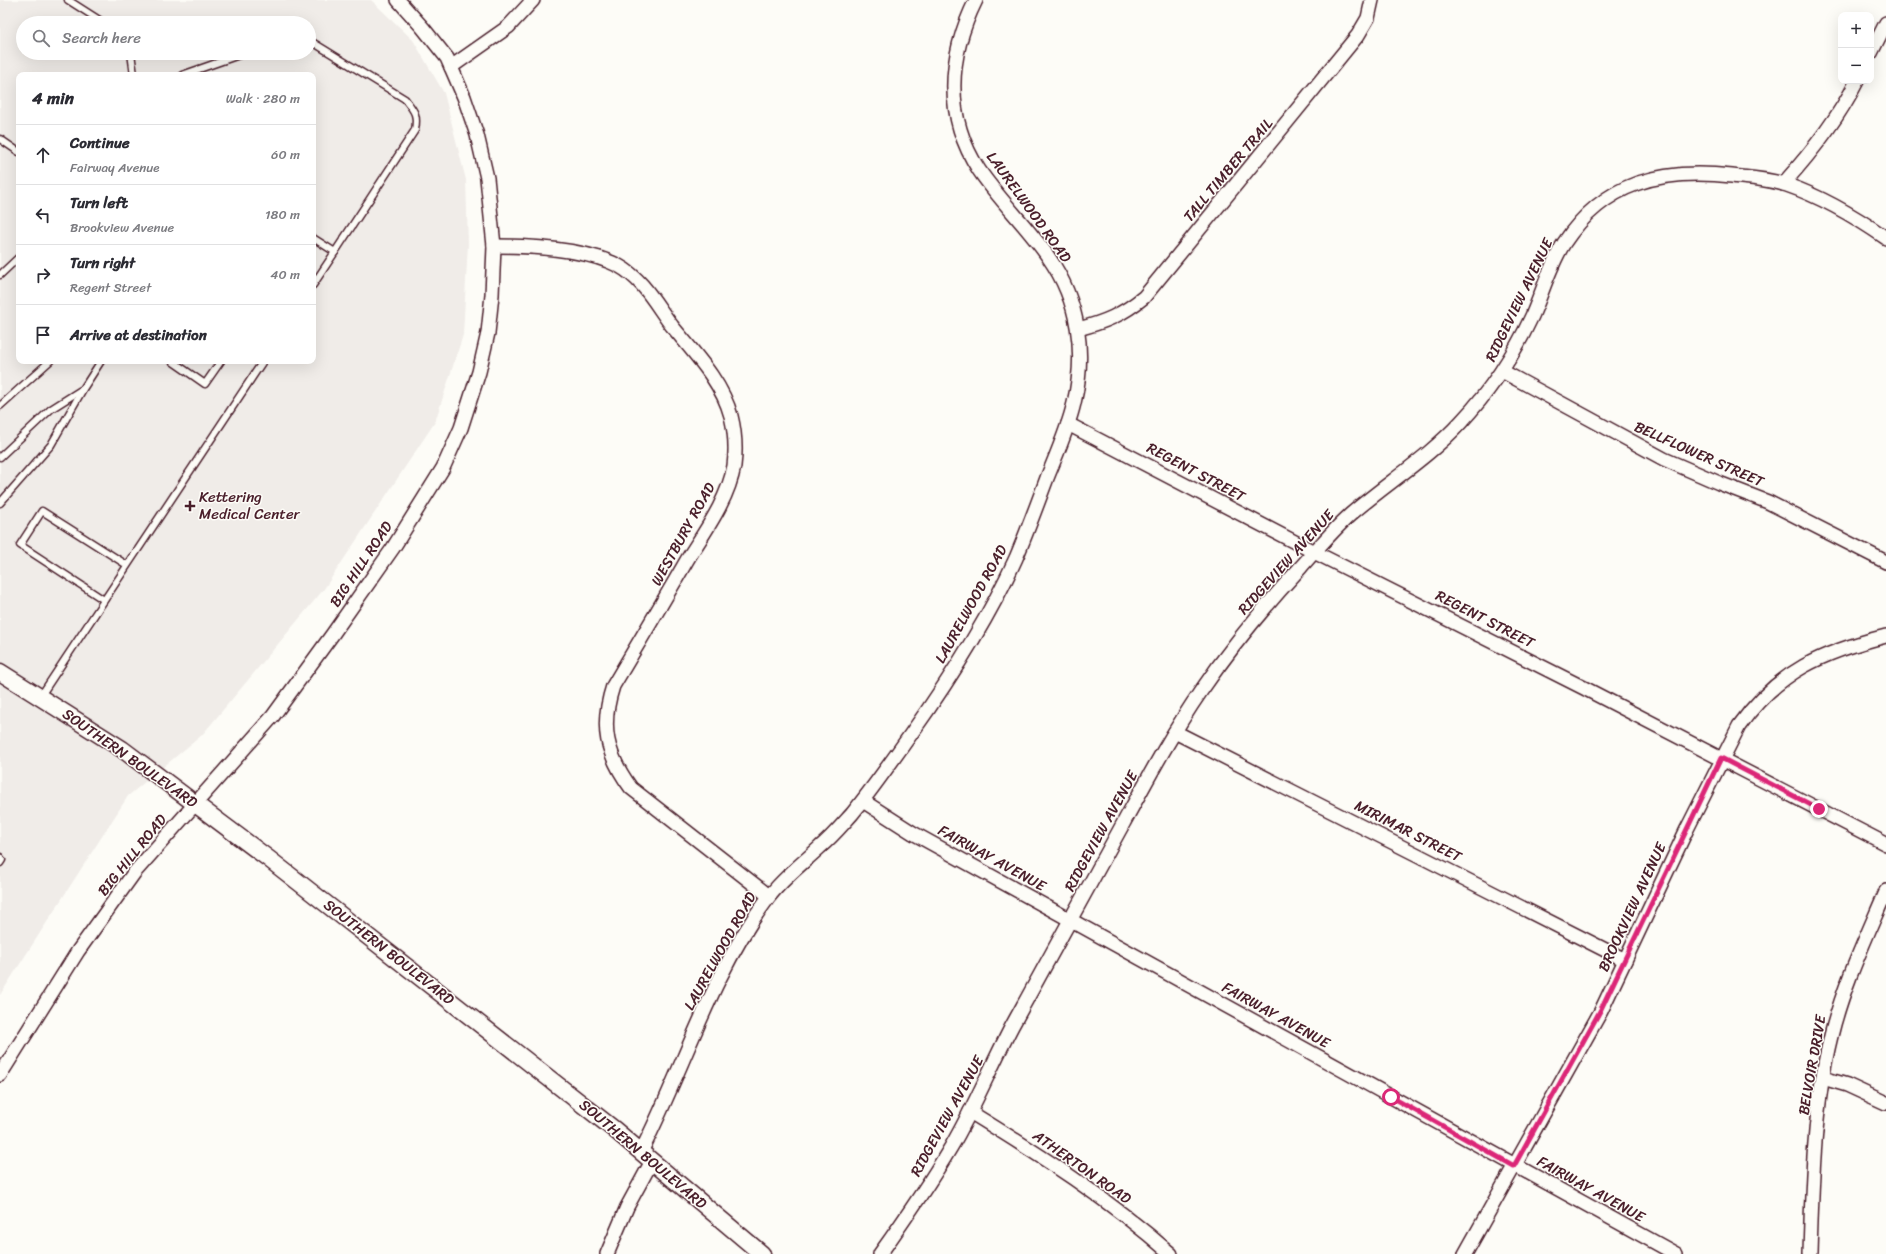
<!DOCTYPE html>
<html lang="en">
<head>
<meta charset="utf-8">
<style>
	:root { --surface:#fff; --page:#f2f2f3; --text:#2b2b33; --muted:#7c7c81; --line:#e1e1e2 }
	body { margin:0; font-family:Sriracha,sans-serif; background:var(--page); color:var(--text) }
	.controls { position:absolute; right:12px; top:12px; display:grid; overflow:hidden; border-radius:8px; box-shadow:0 4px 16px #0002 }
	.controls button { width:36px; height:36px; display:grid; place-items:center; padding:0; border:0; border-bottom:1px solid var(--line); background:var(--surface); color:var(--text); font:20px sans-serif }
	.stop { position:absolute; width:12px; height:12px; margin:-9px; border:3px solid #db2777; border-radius:50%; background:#fff }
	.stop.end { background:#db2777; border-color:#fff; box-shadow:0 1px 4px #0008 }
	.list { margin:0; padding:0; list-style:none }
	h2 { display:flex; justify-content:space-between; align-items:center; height:52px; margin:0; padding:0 16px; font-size:17px }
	h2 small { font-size:13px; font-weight:400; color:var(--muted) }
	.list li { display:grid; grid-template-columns:26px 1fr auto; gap:12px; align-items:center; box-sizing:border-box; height:60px; padding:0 16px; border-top:1px solid var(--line) }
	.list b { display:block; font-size:15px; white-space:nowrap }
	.list p { margin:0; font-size:13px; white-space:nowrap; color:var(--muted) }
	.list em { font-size:13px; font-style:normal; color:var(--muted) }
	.icon { flex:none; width:22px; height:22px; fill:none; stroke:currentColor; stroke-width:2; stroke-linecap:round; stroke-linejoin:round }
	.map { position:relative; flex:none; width:1886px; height:1254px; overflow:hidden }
	.search { position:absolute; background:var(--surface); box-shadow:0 4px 16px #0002; left:16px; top:16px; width:300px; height:44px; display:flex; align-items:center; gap:10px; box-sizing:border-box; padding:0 14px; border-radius:22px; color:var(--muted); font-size:15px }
	.panel { position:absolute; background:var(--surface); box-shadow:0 4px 16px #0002; left:16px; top:72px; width:300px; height:292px; border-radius:8px }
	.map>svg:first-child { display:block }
</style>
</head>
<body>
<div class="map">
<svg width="1886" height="1254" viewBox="0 0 1886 1254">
	<rect width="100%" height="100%" fill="#fdfcf7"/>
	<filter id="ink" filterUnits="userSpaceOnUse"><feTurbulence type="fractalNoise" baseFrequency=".025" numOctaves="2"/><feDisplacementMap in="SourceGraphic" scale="8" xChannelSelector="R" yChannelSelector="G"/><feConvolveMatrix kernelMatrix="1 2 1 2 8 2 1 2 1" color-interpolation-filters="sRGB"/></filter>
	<g filter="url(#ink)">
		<!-- built -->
		<path fill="#f0ece8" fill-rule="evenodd" d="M0,0H371L413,40L444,93L466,180L468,244L463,335L435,422L324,589L202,735L128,796L0,995ZM23,23H309V53H23ZM19,75H313V361H19Z"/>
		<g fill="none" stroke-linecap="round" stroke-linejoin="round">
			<!-- service casing -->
			<g stroke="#4a1f2b" stroke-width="9">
				<g id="service">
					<path d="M68,0L104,23"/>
					<path d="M309,40L405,99C414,111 418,114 415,130L335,252"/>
					<path d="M131,53L134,75"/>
					<path d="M182,75L245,53"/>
					<path d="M0,139L19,152"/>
					<path d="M313,238L335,252L313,285"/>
					<path d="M0,275L18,258"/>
					<path d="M172,361L205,384L221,361"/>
					<path d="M0,406L50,361"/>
					<path d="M0,457L51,409L81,390"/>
					<path d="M0,503L51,445L83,389L101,361"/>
					<path d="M104,600L20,545L42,511L127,565"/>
					<path d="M40,697L263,361"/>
					<path d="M0,857L2,860L0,863"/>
				</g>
			</g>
			<!-- minor casing -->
			<g stroke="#4a1f2b" stroke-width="16">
				<g id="minor">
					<path d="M1871,53L1886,23"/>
					<path d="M451,67L508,27L533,0"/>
					<path d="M1783,184C1812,152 1838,119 1857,81"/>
					<path d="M494,246C531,246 586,249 619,266C643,279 656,305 672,326C694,353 722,382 731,416C735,432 736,450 734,466C728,500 705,531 687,560C663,602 638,644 613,686C600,726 606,754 631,788L769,896"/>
					<path d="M1078,329C1105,322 1122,315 1144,297L1358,35L1368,18L1372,0"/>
					<path d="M1502,371L1664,459L1719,483L1768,502L1886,562"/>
					<path d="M1068,424L1314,552L1584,688L1886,844"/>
					<path d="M1175,732L1625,960"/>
					<path d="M863,801L913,833L1676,1254"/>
					<path d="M0,1075L78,951L134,873L273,716L332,635L393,548L443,468L461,428L479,372L488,333L492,295L494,246L487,178L477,135L464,97L451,67L447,58L423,28L398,0"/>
					<path d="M1823,1078L1847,1085L1886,1103"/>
					<path d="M970,1112C1040,1155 1109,1199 1171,1254"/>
					<path d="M641,1152C684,1068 711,974 768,898C783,878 802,864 820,847C832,837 842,825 852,814C873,788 892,761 911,734C950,679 988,620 1016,558C1027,532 1037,505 1047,478C1057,453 1068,429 1074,403C1086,353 1079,301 1049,258C1028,227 1000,201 979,170C944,116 948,56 976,0"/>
					<path d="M607,1254L627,1207L652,1161"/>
					<path d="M880,1254C905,1219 929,1184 951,1147C974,1108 991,1066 1012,1026C1049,958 1086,890 1124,822C1148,778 1172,733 1201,691C1231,647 1265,606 1301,567C1317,549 1333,530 1351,514C1387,483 1429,457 1461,422C1490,391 1514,355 1532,316C1543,291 1550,265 1564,243C1605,181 1663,168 1732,176C1751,178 1770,179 1787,185C1822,197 1856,217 1886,238"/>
					<path d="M1465,1254L1601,1011L1687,829L1739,726C1778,671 1823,652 1886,636"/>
					<path d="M1810,1254C1812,1184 1814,1104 1831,1036C1843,986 1866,938 1886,891"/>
				</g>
			</g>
			<!-- tertiary casing -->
			<g stroke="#4a1f2b" stroke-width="19">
				<path id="tertiary" d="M0,672L122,749L269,859L615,1130L762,1254"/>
			</g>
			<!-- service -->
			<use href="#service" stroke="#fdfcf7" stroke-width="6"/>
			<!-- minor -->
			<use href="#minor" stroke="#fdfcf7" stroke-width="13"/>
			<!-- tertiary -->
			<use href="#tertiary" stroke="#fdfcf7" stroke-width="16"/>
		</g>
	</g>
	<g fill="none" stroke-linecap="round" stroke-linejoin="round" filter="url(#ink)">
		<!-- route -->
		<path stroke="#db2777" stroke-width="5" d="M1391,1097L1514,1166L1600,1011L1721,758L1819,809"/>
	</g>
	<!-- markers -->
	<path fill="#4a1f2b" stroke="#fdfcf7" stroke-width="1.5" d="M188 500h4v4h4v4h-4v4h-4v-4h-4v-4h4z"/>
	<g text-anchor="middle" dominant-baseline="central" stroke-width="3" stroke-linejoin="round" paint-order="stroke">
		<!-- street labels -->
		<g font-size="15" fill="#4a1f2b" stroke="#fdfcf7">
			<text transform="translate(1228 170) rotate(-50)">TALL TIMBER TRAIL</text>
			<text transform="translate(1029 207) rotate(54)">LAURELWOOD ROAD</text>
			<text transform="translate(1519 300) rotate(-64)">RIDGEVIEW AVENUE</text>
			<text transform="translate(1699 454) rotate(24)">BELLFLOWER STREET</text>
			<text transform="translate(1196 472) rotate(28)">REGENT STREET</text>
			<text transform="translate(683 534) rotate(-61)">WESTBURY ROAD</text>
			<text transform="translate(1286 562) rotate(-48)">RIDGEVIEW AVENUE</text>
			<text transform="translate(361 564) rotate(-56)">BIG HILL ROAD</text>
			<text transform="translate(971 604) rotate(-61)">LAURELWOOD ROAD</text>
			<text transform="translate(1485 619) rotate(27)">REGENT STREET</text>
			<text transform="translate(130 758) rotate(35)">SOUTHERN BOULEVARD</text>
			<text transform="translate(1101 831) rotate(-61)">RIDGEVIEW AVENUE</text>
			<text transform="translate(1408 831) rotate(27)">MIRIMAR STREET</text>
			<text transform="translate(132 855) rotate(-51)">BIG HILL ROAD</text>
			<text transform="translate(992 858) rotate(29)">FAIRWAY AVENUE</text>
			<text transform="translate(1632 907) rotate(-65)">BROOKVIEW AVENUE</text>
			<text transform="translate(720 951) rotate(-61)">LAURELWOOD ROAD</text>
			<text transform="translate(389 952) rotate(38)">SOUTHERN BOULEVARD</text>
			<text transform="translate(1276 1015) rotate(29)">FAIRWAY AVENUE</text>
			<text transform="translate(1812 1065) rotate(-80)">BELVOIR DRIVE</text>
			<text transform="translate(947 1116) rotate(-61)">RIDGEVIEW AVENUE</text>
			<text transform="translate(643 1154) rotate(40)">SOUTHERN BOULEVARD</text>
			<text transform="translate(1082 1167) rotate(35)">ATHERTON ROAD</text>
			<text transform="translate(1591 1189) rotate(29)">FAIRWAY AVENUE</text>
		</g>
		<!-- poi labels -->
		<g font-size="15" fill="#4a1f2b" stroke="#fdfcf7" text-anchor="start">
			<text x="199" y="497">Kettering<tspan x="199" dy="17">Medical Center</tspan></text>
		</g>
	</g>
</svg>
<div class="controls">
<button>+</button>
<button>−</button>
</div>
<div class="stop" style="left:1391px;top:1097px"></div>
<div class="stop end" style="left:1819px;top:809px"></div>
<div class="search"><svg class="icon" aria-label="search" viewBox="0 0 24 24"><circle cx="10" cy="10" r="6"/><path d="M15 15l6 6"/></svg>Search here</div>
<section class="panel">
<h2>4 min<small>Walk · 280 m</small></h2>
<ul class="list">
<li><svg class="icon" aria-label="ahead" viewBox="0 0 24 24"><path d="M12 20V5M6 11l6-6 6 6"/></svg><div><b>Continue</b><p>Fairway Avenue</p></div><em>60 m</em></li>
<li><svg class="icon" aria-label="left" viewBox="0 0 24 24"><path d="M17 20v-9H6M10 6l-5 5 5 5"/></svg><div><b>Turn left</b><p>Brookview Avenue</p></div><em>180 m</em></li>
<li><svg class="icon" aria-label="right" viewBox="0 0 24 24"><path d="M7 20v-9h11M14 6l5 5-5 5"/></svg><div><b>Turn right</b><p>Regent Street</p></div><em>40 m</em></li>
<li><svg class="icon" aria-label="arrive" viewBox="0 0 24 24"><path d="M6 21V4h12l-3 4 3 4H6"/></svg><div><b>Arrive at destination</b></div></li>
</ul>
</section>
</div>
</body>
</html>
